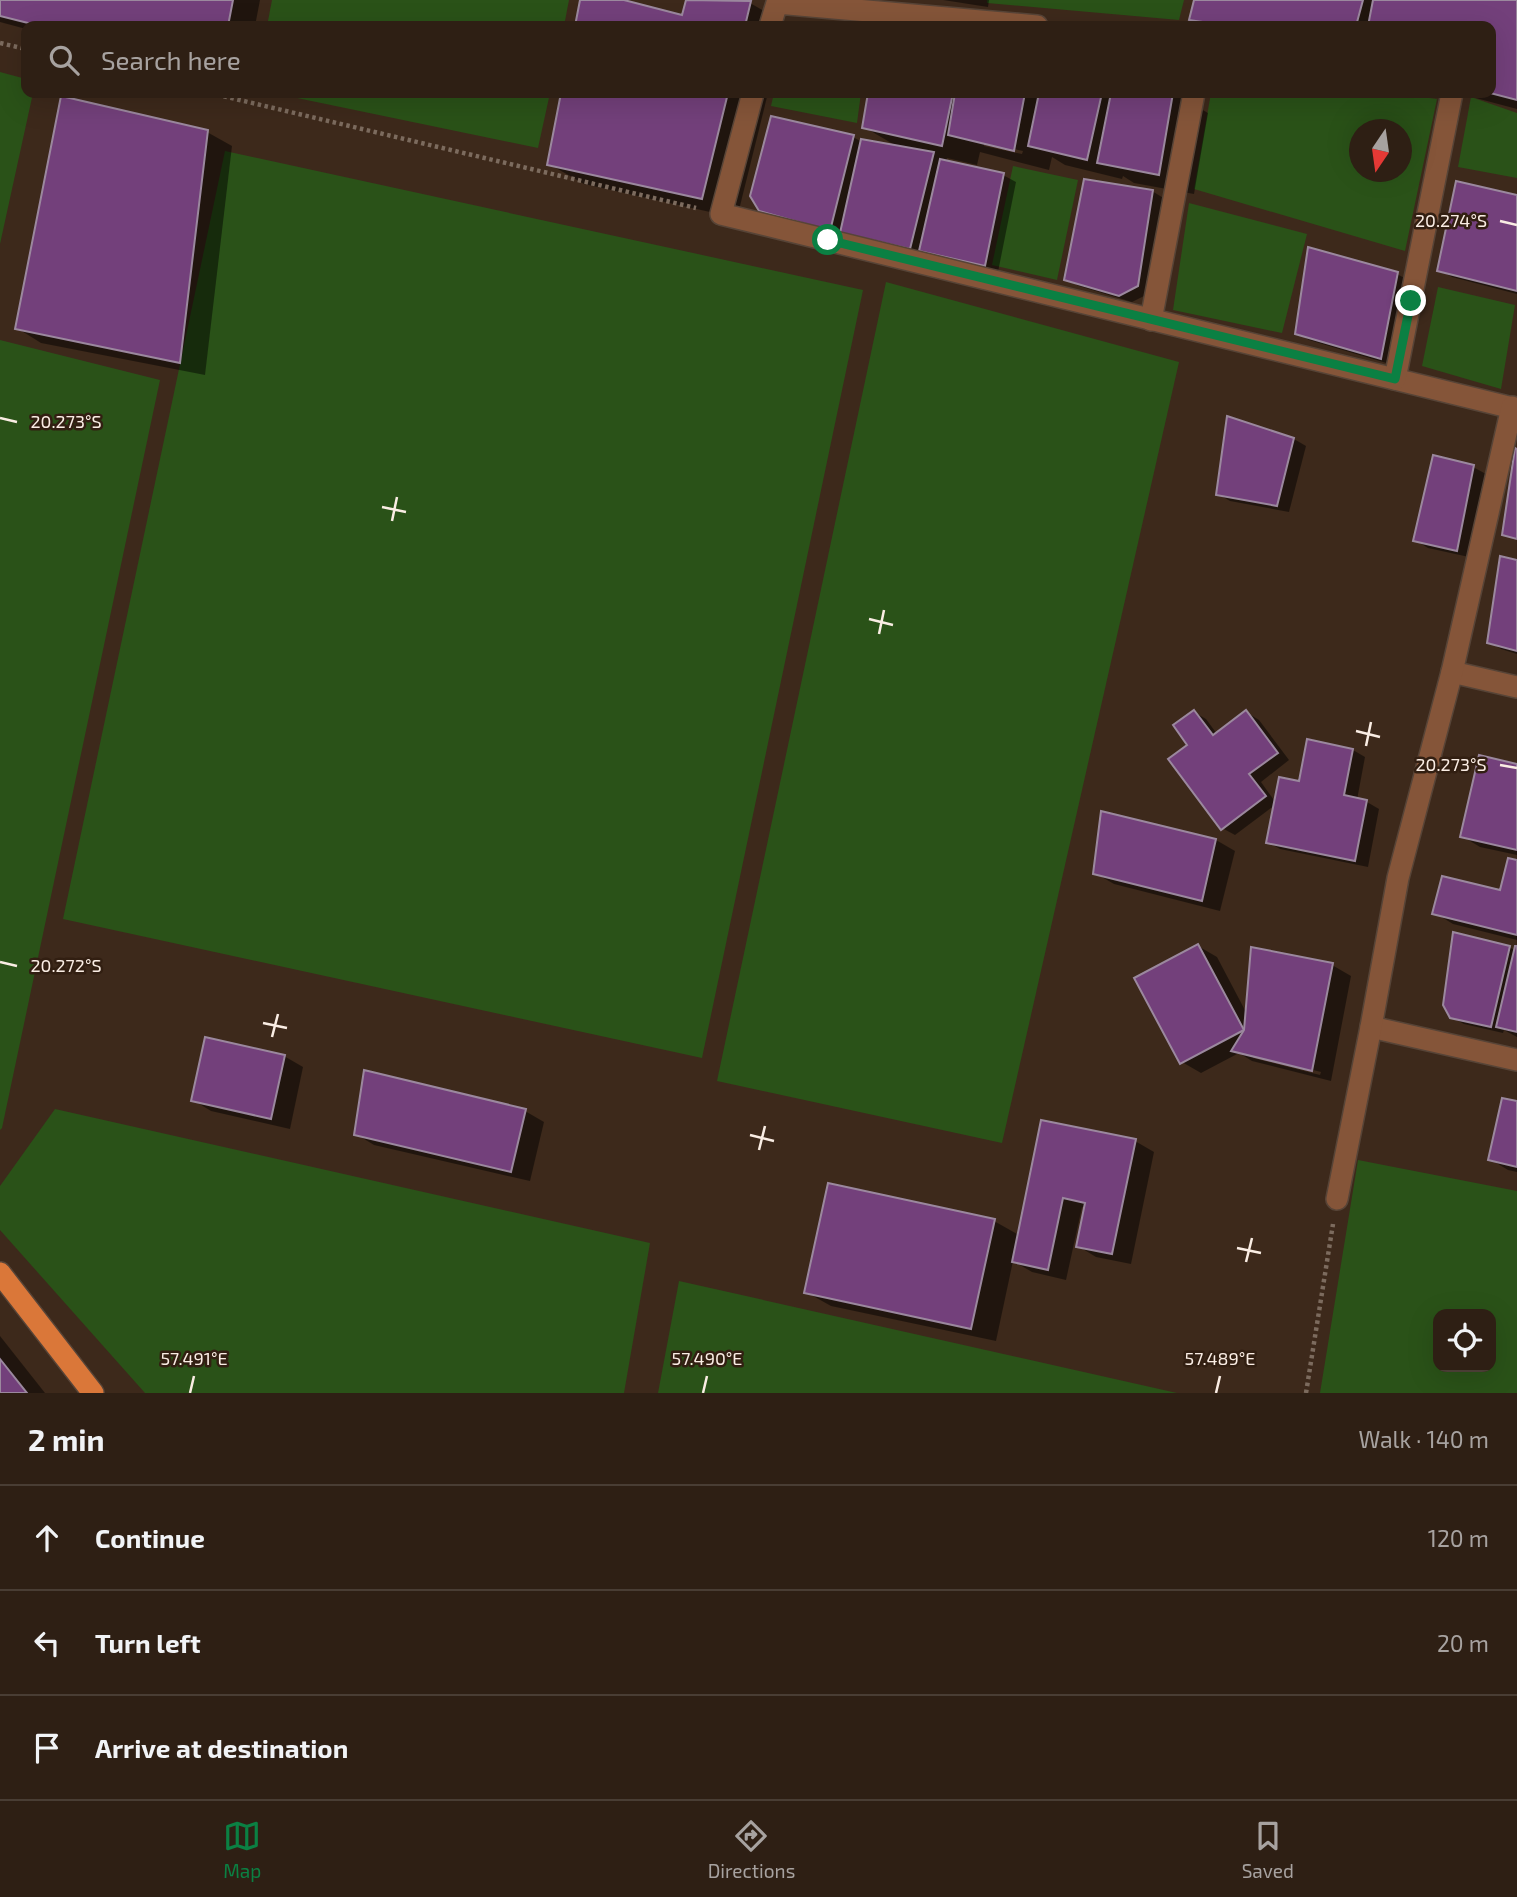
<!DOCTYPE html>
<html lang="en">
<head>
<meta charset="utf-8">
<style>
	:root { --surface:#2e1f14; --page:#36271d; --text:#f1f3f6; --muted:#a7a2a0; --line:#493d34; --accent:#0b8043 }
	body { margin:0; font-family:"Exo 2",sans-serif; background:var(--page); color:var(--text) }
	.controls { position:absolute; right:21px; bottom:21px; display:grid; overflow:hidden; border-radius:14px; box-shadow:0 7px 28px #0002 }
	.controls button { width:63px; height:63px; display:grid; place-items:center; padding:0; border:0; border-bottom:2px solid var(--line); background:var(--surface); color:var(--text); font:35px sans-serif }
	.compass { position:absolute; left:1349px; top:119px; width:63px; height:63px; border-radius:50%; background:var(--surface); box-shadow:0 7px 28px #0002; rotate:193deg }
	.stop { position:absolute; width:21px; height:21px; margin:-16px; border:5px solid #0b8043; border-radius:50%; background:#fff }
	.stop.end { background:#0b8043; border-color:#fff; box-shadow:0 2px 7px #0008 }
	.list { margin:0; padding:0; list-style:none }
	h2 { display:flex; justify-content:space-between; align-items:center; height:91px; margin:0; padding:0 28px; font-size:30px }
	h2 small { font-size:23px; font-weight:400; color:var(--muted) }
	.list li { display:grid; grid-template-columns:46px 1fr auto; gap:21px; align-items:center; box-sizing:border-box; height:105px; padding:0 28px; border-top:2px solid var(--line) }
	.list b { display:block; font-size:26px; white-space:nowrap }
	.list em { font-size:23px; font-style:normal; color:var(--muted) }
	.icon { flex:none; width:38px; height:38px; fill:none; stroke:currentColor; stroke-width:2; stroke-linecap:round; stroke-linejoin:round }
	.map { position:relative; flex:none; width:1517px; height:1393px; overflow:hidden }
	.search { position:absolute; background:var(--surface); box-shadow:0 7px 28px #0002; left:21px; right:21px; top:21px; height:77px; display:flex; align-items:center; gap:18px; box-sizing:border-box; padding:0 24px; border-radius:14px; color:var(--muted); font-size:26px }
	.sheet { height:406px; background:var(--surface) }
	nav { display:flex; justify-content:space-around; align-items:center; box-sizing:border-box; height:98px; border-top:2px solid var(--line); background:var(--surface); font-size:19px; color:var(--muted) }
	nav a { display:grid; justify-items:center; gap:4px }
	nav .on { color:var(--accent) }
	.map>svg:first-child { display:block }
</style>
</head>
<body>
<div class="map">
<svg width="1517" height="1393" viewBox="0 0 1517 1393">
	<rect width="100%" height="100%" fill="#3d291b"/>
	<!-- green -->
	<g fill="#2a5218" fill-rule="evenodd">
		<path d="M272,0H569L564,26H267Z"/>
		<path d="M987,0H1184L1179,20L987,3Z"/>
		<path d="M0,72L26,79V93H33L0,244Z"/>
		<path d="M273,93H550L538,148Z"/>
		<path d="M774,93H861L857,123L771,106Z"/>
		<path d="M1211,93H1392L1437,99L1405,251L1194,189ZM1360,130H1402V172H1360Z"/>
		<path d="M1471,97L1517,113V178L1458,167Z"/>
		<path d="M225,151L863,290L702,1058L63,919Z"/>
		<path d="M1013,166L1078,180L1057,280L992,265Z"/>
		<path d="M1189,203L1307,234L1282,333L1173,310Z"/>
		<path d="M886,282L1179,362L1002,1143L717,1081Z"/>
		<path d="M1438,287L1515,305L1501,389L1422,366Z"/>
		<path d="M0,340L160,380L2,1128L0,1130Z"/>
		<path d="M55,1109L650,1243L624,1393H145L0,1230V1186Z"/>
		<path d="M1358,1160L1517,1191V1393H1320ZM1438,1314H1491V1367H1438Z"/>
		<path d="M679,1281L1177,1393H658Z"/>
	</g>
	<!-- shadow -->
	<g fill="#0007" fill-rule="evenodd">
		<path d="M0,0H260L255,26H26V29L0,22Z"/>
		<path d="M582,0H617L684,17L687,0H740L750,3L785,23L784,26H576Z"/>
		<path d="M943,0H989L988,7Z"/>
		<path d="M1196,0H1517V109L1457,93H1491V26H1202L1191,19Z"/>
		<path d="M563,93H768L737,218L584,184L549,164Z"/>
		<path d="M869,93H1173L1208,113L1194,194L1134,183L1123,176L1122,179L1065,165L1052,157L1049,170L980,152L977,165L947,158L946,162L1003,175L1016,182L998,272L934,257L923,251L922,255L842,237L773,218L760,210L853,137L862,142L898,147L864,127ZM984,142L1023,151L1022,154L984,146Z"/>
		<path d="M207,132L232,146L205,375L41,343L17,328Z"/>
		<path d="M1152,191L1165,199L1150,293L1132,302L1079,286L1066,279Z"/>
		<path d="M1517,197V294L1452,277L1439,270Z"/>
		<path d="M1397,274L1410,281L1393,365L1309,340L1297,333Z"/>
		<path d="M1294,439L1306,446L1289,512L1230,501L1218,494Z"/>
		<path d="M1473,467L1486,474L1469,557L1428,548L1415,540Z"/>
		<path d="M1517,562V654L1501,649L1489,642Z"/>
		<path d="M1194,712L1206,719L1217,734L1246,712L1259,720L1289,760L1261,782L1276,803L1300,783L1353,750L1365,757L1357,800L1367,802L1379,809L1368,867L1280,849L1268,842L1275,805L1235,835L1222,828L1190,745Z"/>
		<path d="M1517,766V855L1480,847L1462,836Z"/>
		<path d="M1103,813L1216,840L1235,851L1220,911L1114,884L1095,873Z"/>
		<path d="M1517,862V940L1453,924L1435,913L1501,892Z"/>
		<path d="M1198,946L1217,957L1247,1014L1332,965L1351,976L1331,1081L1252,1061L1239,1053L1201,1073L1182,1062ZM1253,1055L1321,1072L1320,1075L1253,1058Z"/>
		<path d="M1509,947L1516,951L1517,948V1037L1504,1030L1503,1033L1464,1024L1451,1017Z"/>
		<path d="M284,1056L303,1067L290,1129L211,1111L193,1100Z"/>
		<path d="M1517,1103V1172L1508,1170L1490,1159Z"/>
		<path d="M525,1111L544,1122L530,1181L374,1145L356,1134Z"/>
		<path d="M1043,1122L1135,1141L1154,1152L1131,1264L1096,1257L1078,1246L1086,1208L1082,1207L1066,1280L1032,1272L1013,1261L996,1341L831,1306L806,1292L994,1221L1019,1235Z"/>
		<path d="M0,1336L45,1393H0Z"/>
	</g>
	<!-- building -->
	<g fill="#73407b" stroke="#9b889e" stroke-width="2">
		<path d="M0,0H233L228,26H40L0,16Z"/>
		<path d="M580,0H624L682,15L686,0L751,1L745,26H575Z"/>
		<path d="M1194,0H1363L1356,26H1230L1189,20Z"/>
		<path d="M1373,0H1517V100L1490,93L1491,26H1368Z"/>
		<path d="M561,93H728L702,199L547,165Z"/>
		<path d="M868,93H953L942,146L862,128Z"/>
		<path d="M955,93H1025L1014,151L948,135Z"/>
		<path d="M1039,93H1102L1087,160L1028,146Z"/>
		<path d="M1111,93H1173L1159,175L1097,163Z"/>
		<path d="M61,96L208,130L180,363L15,329Z"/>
		<path d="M771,116L854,135L830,231L759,211L750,196Z"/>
		<path d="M861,139L934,152L910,249L840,233Z"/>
		<path d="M940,159L1004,173L985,266L919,251Z"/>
		<path d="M1084,179L1153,190L1138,286L1119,296L1064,280Z"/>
		<path d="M1456,181L1517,195V291L1437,271Z"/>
		<path d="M1308,247L1398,272L1381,359L1295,334Z"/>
		<path d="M1227,416L1294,438L1277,506L1216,495Z"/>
		<path d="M1515,448L1517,449V539L1502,535Z"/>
		<path d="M1433,455L1474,465L1457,551L1413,541Z"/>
		<path d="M1500,556L1517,560V651L1487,643Z"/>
		<path d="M1194,710L1213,735L1246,710L1278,753L1249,774L1266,796L1221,830L1168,759L1187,745L1173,725Z"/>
		<path d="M1307,739L1353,749L1344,795L1367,800L1355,861L1266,843L1279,777L1299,781Z"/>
		<path d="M1479,755L1517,764V850L1460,837Z"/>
		<path d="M1101,811L1216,839L1202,901L1093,874Z"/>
		<path d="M1508,858L1517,860V935L1432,914L1442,876L1500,890Z"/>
		<path d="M1453,932L1510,946L1491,1027L1450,1018L1443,1005Z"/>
		<path d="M1198,944L1244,1030L1180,1064L1134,978Z"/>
		<path d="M1515,946H1517V1032L1496,1027Z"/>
		<path d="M1251,947L1333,963L1312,1071L1231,1051L1244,1030Z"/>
		<path d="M205,1037L285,1055L271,1119L191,1101Z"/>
		<path d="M364,1070L526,1109L511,1172L354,1135Z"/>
		<path d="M1502,1098L1517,1101V1167L1488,1160Z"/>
		<path d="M1041,1120L1136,1139L1112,1254L1076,1247L1085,1203L1063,1198L1048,1270L1012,1262Z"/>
		<path d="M828,1183L995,1219L971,1329L804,1293Z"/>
		<path d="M0,1359L27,1393H0Z"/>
	</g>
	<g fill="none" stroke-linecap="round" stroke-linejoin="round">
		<!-- minor casing -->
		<g stroke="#574437" stroke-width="24">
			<g id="minor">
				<path d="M770,26L777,3L1037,26"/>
				<path d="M753,93L721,214L1517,409"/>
				<path d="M1151,320L1194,93"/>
				<path d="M1395,379L1452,93"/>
				<path d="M1452,672L1517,687"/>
				<path d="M1371,1027L1517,1060"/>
				<path d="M1337,1199L1371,1027L1398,878L1452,672L1512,407"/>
			</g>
		</g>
		<!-- major casing -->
		<g stroke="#574437" stroke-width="24">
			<path id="major" d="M0,1273L93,1393"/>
		</g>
		<!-- path -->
		<g stroke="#7c6b5e" stroke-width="4.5" stroke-dasharray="3.5 3.5" stroke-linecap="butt">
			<path d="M0,43L26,49"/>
			<path d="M210,93L696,208"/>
			<path d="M1306,1393L1333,1224"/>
		</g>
		<!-- minor -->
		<use href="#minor" stroke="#855539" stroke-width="21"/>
		<!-- major -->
		<use href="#major" stroke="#da7739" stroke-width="21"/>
	</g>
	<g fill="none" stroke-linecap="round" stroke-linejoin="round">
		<!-- route -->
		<path stroke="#0b8043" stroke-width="9" d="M828,240L1395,379L1411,301"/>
	</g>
	<!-- ticks -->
	<path fill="none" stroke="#faede4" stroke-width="2.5" d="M1500,221L1517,225M0,418L17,422M382,507L406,512M392,521L397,497M869,619L893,625M879,634L884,610M1356,731L1380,737M1366,746L1371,722M1500,765L1517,768M0,962L17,966M263,1023L287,1028M272,1037L278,1014M750,1135L774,1141M759,1150L765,1126M1237,1248L1261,1253M1246,1262L1252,1238M190,1393L194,1376M703,1393L707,1376M1216,1393L1220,1376"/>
	<g font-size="18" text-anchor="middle" fill="#faede4" stroke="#321f12" stroke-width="5" stroke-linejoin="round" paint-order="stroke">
		<text x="1451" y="227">20.274°S</text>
		<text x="66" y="428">20.273°S</text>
		<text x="1451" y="771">20.273°S</text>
		<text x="66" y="972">20.272°S</text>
		<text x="194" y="1365">57.491°E</text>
		<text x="707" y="1365">57.490°E</text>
		<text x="1220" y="1365">57.489°E</text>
	</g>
</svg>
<div class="controls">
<button><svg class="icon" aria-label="locate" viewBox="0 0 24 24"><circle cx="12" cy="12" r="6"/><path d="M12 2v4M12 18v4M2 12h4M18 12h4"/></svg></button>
</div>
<svg class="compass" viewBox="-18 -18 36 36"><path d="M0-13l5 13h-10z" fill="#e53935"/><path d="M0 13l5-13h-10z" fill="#a7a2a0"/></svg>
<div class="stop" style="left:828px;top:240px"></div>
<div class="stop end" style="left:1411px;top:301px"></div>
<div class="search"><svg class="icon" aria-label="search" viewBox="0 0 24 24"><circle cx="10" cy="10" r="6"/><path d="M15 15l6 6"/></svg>Search here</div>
</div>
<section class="sheet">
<h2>2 min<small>Walk · 140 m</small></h2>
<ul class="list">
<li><svg class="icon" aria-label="ahead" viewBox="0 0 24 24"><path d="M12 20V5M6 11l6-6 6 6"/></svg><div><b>Continue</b></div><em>120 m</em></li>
<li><svg class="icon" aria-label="left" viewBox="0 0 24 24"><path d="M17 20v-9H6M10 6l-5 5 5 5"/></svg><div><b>Turn left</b></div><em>20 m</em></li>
<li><svg class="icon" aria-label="arrive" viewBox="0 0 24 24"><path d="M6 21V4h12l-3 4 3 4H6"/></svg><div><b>Arrive at destination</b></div></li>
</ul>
</section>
<nav>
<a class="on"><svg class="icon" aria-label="map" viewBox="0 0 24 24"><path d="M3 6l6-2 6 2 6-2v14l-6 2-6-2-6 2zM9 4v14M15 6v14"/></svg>Map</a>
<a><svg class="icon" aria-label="directions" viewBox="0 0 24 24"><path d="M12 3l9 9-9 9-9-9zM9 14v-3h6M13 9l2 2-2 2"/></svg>Directions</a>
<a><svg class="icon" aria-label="saved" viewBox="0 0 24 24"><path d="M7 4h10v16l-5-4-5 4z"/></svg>Saved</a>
</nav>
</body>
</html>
